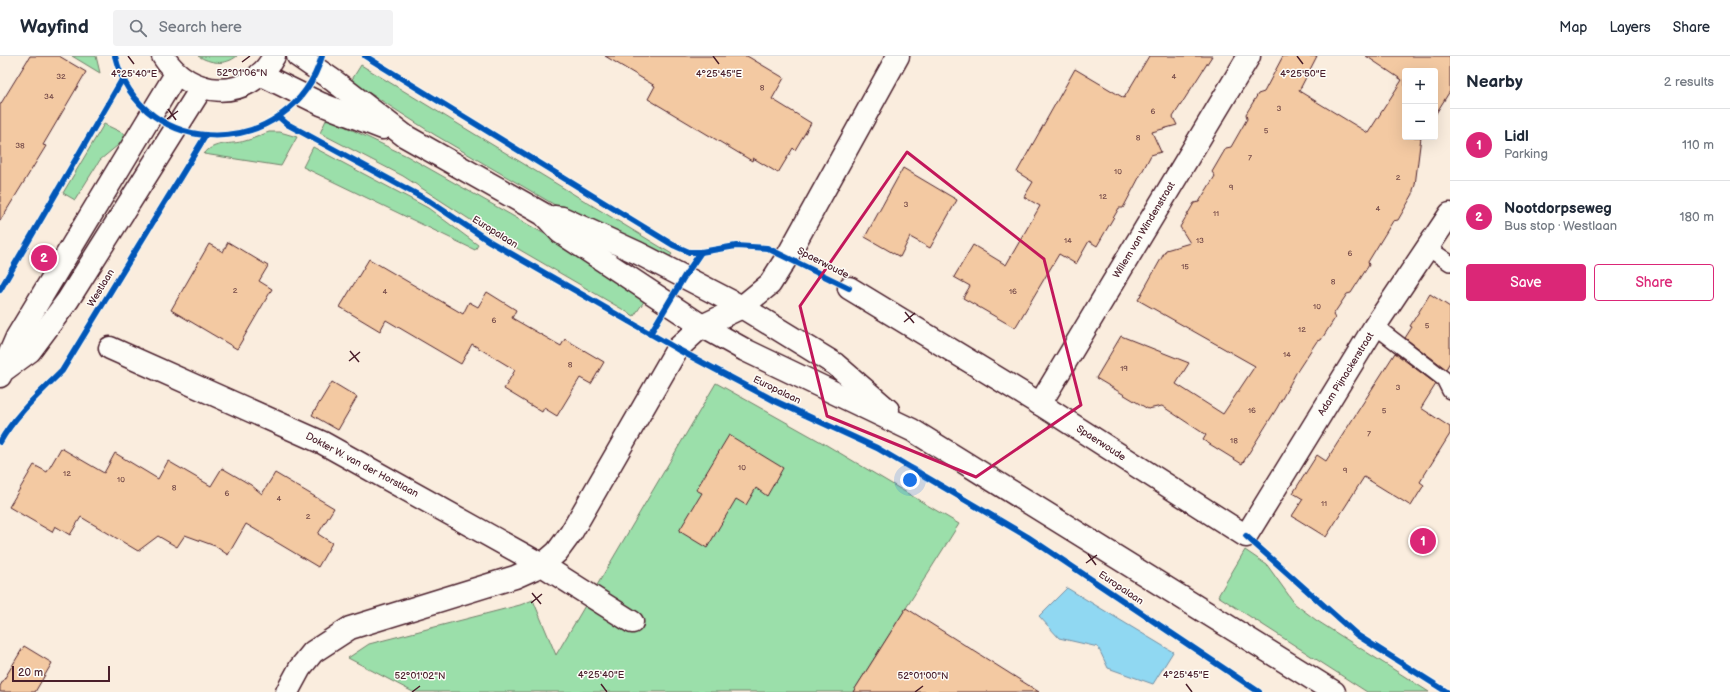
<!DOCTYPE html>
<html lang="en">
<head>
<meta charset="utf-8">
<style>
	:root { --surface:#fff; --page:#f2f2f3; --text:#1f2937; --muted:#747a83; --line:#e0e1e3; --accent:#db2777 }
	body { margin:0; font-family:"Balsamiq Sans",sans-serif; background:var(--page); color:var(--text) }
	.controls { position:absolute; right:12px; top:12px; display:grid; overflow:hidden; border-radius:4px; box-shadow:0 4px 16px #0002 }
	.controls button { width:36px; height:36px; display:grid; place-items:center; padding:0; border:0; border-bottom:1px solid var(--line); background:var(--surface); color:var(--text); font:20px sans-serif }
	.scale { position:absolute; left:12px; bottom:10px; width:98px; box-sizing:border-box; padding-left:4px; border:2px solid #4a1f2b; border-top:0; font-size:11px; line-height:14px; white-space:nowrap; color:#4a1f2b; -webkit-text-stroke:3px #fdfcf7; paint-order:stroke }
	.you { position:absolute; left:910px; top:424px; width:14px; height:14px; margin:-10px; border:3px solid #fff; border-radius:50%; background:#1a73e8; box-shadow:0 0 0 6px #1a73e833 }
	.badge { display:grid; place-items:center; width:26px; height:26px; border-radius:50%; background:var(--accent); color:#fff; font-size:13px; font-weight:700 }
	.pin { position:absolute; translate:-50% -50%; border:2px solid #fff; box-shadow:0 1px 4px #0006 }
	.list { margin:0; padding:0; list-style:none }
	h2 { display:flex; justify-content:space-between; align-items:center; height:52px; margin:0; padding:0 16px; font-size:17px }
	h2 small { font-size:13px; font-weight:400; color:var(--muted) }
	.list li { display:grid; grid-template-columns:26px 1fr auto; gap:12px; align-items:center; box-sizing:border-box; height:72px; padding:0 16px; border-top:1px solid var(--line) }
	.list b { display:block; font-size:15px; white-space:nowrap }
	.list p { margin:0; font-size:13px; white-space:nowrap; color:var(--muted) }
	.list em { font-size:13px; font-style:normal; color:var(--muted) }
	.actions { display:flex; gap:8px; padding:12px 16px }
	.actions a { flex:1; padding:9px 0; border:1px solid var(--accent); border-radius:4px; text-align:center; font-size:14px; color:var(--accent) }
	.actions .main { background:var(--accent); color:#fff }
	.icon { flex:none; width:22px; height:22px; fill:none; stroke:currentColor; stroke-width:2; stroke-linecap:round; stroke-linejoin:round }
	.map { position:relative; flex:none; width:1450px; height:636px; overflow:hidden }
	header { display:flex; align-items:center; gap:24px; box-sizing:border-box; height:56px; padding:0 20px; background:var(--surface); border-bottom:1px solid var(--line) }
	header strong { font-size:19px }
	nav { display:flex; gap:22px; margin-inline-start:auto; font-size:14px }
	.search { width:280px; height:36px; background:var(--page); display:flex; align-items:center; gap:10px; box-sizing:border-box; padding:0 14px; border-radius:4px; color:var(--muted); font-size:15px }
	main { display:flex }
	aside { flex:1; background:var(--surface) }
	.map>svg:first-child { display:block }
</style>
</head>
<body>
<header>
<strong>Wayfind</strong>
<div class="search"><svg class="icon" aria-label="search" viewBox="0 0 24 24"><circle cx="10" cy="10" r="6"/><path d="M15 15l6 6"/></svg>Search here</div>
<nav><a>Map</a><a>Layers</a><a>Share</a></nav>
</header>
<main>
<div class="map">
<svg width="1450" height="636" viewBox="0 0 1450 636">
	<rect width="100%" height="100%" fill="#faedde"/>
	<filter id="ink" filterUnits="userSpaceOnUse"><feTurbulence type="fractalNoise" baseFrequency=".025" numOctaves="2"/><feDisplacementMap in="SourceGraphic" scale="8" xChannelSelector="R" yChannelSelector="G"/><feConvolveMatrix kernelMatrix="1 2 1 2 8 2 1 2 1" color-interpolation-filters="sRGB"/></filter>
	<g filter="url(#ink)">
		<!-- green -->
		<g fill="#9bdfaa" stroke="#727f6a">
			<path d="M72,0H96L100,17Z"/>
			<path d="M198,0H237C225,10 210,7 198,0Z"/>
			<path d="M361,9L672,198L669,202L572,159L435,79L351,25Z"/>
			<path d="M327,62L407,100L587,202L645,244L634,260L489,176L403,120L320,77Z"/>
			<path d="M104,68L129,80L100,104L75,144L63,137Z"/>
			<path d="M269,76H280L297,81L281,110L204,98C214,85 231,89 245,85C253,83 261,79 269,76Z"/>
			<path d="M313,91L428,152L478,189L475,194L303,111Z"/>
			<path d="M716,327L823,387L959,468L853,636H413L348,602L369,588L520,549L533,544L556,599Z"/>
			<path d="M1245,494L1267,509L1295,548L1316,564L1429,636H1367L1218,540Z"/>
		</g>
		<!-- water -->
		<path fill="#90d8f2" stroke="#748ea2" d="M1067,532L1173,596L1153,628L1108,612L1098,591L1059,582L1039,560Z"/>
		<!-- building -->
		<g fill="#f3c9a2" stroke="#4a1f2b">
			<path d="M30,0H59L86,16L43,89L46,90L0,165V49Z"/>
			<path d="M605,0H747L784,22L772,43L811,67L795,94L793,92L778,117L753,102L752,105L648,43L655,30Z"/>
			<path d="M1149,0H1212L1173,61L1177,69L1152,76L1161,96L1151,99L1123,152H1119L1097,190L1089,185L1076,208L1059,198L1015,272L963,242L970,230L954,221L973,189L1006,209L1040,150L1024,141L1033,126L1017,116L1075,13L1124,42Z"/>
			<path d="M1283,0H1317L1299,35L1368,77L1402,24L1366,0H1450V35L1435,59V15H1405V81H1421L1415,129L1413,134V138L1398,164L1393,165L1368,206L1369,209L1351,237L1347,238L1333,259L1335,262L1330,270L1321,284L1317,285L1296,317L1277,352L1242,408L1203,384L1206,379L1162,350L1148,353L1096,322L1121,280L1189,307L1176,328L1223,358L1255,310L1138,244L1166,194L1190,187L1180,171L1194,147L1199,146L1215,120L1212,116L1226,92L1231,91L1247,63L1246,58L1258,38L1264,36Z"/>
			<path d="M903,112L957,144L930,192L910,181L900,201L865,181Z"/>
			<path d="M228,186L268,210L259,225L272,233L237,293L171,254L209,188L223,196Z"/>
			<path d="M369,203L463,258L469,246L478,251L487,236L516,254L512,262L561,290L565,283L604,306L591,328L580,322L557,360L544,352L542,356L504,333L515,314L472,288L461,308L386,264L380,275L340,251Z"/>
			<path d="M1430,238L1450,251V306L1446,313L1405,282L1412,271L1410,270Z"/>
			<path d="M1395,297L1436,328L1421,352L1450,371V378L1420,426L1424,429L1411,450L1364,421L1326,481L1292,460L1303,443L1293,437L1317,399L1326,405Z"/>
			<path d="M332,326L357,341L338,374L312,359Z"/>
			<path d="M729,379L783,412L767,440L756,432L746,449L736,443L707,492L679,475L702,437L696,434Z"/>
			<path d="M61,392L104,417L115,397L158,423L168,405L211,430L222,412L251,429L262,438L275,417L334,452L318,478L332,487L318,511L246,468L228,499L215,490L185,479L177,491L158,480L138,495L81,461L70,479L55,470L52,476L9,451L34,409L47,416Z"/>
			<path d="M906,552L1039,636H853Z"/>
			<path d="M24,590L52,607L35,636H0V630Z"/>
		</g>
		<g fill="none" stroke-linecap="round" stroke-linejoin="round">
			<!-- service casing -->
			<g stroke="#4a1f2b" stroke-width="18">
				<g id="service">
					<path d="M1428,192L1450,207"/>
					<path d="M1375,270L1444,323L1450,335"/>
				</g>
			</g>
			<!-- minor casing -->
			<g stroke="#4a1f2b" stroke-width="25">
				<g id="minor">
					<path d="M849,232L1040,348L1246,480L1375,270L1450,158"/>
					<path d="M110,292L323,387L542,509L632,566"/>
					<path d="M1040,348L1249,0"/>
					<path d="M287,636L300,612L313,596L350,572L515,521L542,509L557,496L571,477L677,293L702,270L742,251L770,228L787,201L898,0"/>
				</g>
			</g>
			<!-- secondary casing -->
			<g stroke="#4a1f2b" stroke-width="25">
				<g id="secondary">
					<path d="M163,0C189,43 250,47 274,0"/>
					<path d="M298,0L334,25L405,80L543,158L560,176L702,270L745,294L912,374L1334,636"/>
					<path d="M260,18L321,48L383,72"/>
					<path d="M554,161L562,162L638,197L742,251L835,308L888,354"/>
					<path d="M4,314L30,295L68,244L202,31"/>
					<path d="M0,320L17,281L176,18"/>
				</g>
			</g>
			<!-- service -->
			<use href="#service" stroke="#fdfcf7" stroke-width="15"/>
			<!-- minor -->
			<use href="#minor" stroke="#fdfcf7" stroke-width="22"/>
			<!-- secondary -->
			<use href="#secondary" stroke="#fdfcf7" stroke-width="22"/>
			<!-- cycleway casing -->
			<g stroke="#fdfcf7" stroke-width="8">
				<g id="cycleway">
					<path d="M115,0C141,107 291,105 322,0"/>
					<path d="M365,0L673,189L689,196H701L736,190L767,192L849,232"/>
					<path d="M279,61L287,68L429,145L489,185L677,293L775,345L877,392L1028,481L1259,636"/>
					<path d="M0,234L123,22"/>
					<path d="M650,278L684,221L701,196"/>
					<path d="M0,386C15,359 40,337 62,315L206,79"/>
					<path d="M1246,480L1357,579L1447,636"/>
				</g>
			</g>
			<!-- cycleway -->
			<use href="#cycleway" stroke="#0057b8" stroke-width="6"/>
		</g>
	</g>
	<!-- marked area -->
	<path fill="none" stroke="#c2185b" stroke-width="3" stroke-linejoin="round" d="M907,96L1044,203L1081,349L976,421L827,360L800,250Z"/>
	<!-- ticks -->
	<path fill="none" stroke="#4a1f2b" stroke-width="1.5" d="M128,0L134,8M713,0L719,8M1297,0L1303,8M242,6L250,0M168,53L176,64M167,63L178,55M905,256L914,267M904,266L915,257M350,295L359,306M349,305L360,296M1088,498L1096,509M1086,507L1097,499M532,537L541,548M531,547L542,538M601,628L607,636M1186,628L1192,636M412,636L420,630M915,636L923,630"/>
	<g text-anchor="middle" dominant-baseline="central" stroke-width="3" stroke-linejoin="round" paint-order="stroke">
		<!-- number labels -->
		<g font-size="8" fill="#744a49">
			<text x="61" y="20">32</text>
			<text x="1174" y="20">4</text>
			<text x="762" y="31">8</text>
			<text x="49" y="40">34</text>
			<text x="1279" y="52">3</text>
			<text x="1153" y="55">6</text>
			<text x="1266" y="74">5</text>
			<text x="1138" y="81">8</text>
			<text x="20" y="89">38</text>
			<text x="1250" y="101">7</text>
			<text x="1118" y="115">10</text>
			<text x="1398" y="121">2</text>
			<text x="1231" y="131">9</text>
			<text x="1103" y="140">12</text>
			<text x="906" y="148">3</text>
			<text x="1378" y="152">4</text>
			<text x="1216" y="157">11</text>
			<text x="1068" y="184">14</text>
			<text x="1200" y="184">13</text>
			<text x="1350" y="197">6</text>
			<text x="1185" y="210">15</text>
			<text x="1333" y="225">8</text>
			<text x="235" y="234">2</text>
			<text x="385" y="235">4</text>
			<text x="1013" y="235">16</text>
			<text x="1317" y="250">10</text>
			<text x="494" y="264">6</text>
			<text x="1427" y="269">5</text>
			<text x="1302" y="273">12</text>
			<text x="1287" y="298">14</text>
			<text x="570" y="308">8</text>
			<text x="1124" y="312">19</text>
			<text x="1398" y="331">3</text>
			<text x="1252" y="354">16</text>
			<text x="1384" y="354">5</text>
			<text x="1369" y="377">7</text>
			<text x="1234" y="384">18</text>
			<text x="742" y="411">10</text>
			<text x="1345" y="414">9</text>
			<text x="67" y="417">12</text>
			<text x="121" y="423">10</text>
			<text x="174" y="431">8</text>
			<text x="227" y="437">6</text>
			<text x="279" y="442">4</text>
			<text x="1324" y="447">11</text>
			<text x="308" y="460">2</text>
		</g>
		<!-- street labels -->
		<g font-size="10" fill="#4a1f2b" stroke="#fdfcf7">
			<text transform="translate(1144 174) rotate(-59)">Willem van Windenstraat</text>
			<text transform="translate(495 176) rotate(32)">Europalaan</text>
			<text transform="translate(823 207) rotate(27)">Spaerwoude</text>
			<text transform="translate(101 232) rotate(-59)">Westlaan</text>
			<text transform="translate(1346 318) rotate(-58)">Adam Pijnackerstraat</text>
			<text transform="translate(777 334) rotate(26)">Europalaan</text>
			<text transform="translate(1101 387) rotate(33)">Spaerwoude</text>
			<text transform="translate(362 409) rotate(28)">Dokter W. van der Horstlaan</text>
			<text transform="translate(1121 532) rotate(34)">Europalaan</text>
		</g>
	</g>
	<g font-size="10" text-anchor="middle" fill="#4a1f2b" stroke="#fdfcf7" stroke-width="3" stroke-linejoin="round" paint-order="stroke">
		<text x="242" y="20">52°01'06"N</text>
		<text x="134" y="21">4°25'40"E</text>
		<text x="719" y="21">4°25'45"E</text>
		<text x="1303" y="21">4°25'50"E</text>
		<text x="601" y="622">4°25'40"E</text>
		<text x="1186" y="622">4°25'45"E</text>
		<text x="420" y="623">52°01'02"N</text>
		<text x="923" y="623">52°01'00"N</text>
	</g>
</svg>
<div class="controls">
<button>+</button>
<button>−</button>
</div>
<div class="scale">20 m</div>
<div class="you"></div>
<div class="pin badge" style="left:1423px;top:485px">1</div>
<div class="pin badge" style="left:44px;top:202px">2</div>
</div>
<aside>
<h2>Nearby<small>2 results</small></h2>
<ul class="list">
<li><span class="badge">1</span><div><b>Lidl</b><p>Parking</p></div><em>110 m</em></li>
<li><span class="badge">2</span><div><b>Nootdorpseweg</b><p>Bus stop · Westlaan</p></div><em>180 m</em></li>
</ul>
<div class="actions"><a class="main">Save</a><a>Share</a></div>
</aside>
</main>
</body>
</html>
